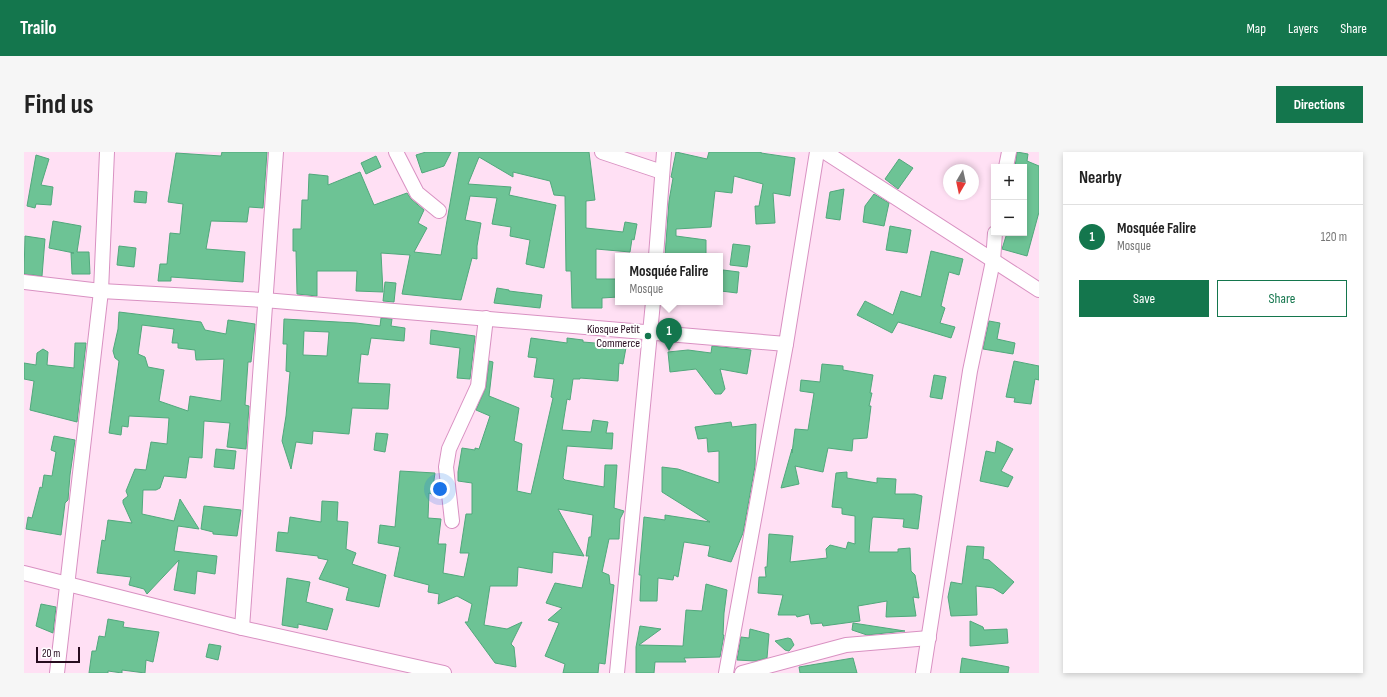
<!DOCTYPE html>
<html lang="en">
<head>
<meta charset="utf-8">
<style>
	:root { --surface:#fff; --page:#f6f6f6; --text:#222; --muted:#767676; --line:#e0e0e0; --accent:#14764d }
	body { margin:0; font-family:"Sofia Sans Condensed",sans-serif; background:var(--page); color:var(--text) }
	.controls { position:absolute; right:12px; top:12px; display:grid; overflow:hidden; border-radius:0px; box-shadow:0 2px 6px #0003 }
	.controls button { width:36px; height:36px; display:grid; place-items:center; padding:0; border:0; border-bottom:1px solid var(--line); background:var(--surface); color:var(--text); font:20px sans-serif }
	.compass { position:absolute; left:919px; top:12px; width:36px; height:36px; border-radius:50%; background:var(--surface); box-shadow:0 2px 6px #0003; rotate:189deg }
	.scale { position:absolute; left:12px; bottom:10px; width:44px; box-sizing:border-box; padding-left:4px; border:2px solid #270c1f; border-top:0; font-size:11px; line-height:14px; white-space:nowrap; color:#270c1f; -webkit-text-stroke:3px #fff; paint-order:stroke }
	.you { position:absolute; left:416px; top:337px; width:14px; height:14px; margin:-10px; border:3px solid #fff; border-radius:50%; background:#1a73e8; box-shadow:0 0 0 6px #1a73e833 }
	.badge { display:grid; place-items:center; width:26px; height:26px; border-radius:50%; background:var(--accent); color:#fff; font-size:13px; font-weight:700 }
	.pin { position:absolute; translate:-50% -33px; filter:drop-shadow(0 1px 2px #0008) }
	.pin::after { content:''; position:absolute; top:21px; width:14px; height:12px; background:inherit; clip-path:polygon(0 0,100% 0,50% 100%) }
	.popup { position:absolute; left:591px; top:101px; width:108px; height:52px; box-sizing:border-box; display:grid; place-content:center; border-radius:0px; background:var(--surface); filter:drop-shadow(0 1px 3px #0005); font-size:13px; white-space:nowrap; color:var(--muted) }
	.popup b { font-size:15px; color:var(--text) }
	.popup::after { content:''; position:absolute; left:50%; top:100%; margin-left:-8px; border:8px solid transparent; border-top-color:var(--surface) }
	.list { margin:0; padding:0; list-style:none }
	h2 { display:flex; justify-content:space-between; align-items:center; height:52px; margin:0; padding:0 16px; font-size:17px }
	h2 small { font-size:13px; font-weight:400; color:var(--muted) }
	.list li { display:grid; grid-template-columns:26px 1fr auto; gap:12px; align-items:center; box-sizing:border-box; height:64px; padding:0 16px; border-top:1px solid var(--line) }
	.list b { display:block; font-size:15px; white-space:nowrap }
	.list p { margin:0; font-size:13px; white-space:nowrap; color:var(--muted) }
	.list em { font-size:13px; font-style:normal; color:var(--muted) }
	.actions { display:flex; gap:8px; padding:12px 16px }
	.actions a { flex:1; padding:9px 0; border:1px solid var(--accent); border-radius:0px; text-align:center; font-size:14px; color:var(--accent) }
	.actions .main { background:var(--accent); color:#fff }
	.map { position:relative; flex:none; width:1015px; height:521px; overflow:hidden; border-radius:0px }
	header { display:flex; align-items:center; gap:24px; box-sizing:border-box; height:56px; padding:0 20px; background:var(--accent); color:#fff }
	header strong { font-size:19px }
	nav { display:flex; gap:22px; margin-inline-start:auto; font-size:14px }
	.intro { display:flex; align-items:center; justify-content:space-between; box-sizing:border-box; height:96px; padding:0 24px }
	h1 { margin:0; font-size:28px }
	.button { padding:10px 18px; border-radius:0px; background:var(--accent); color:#fff; font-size:14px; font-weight:700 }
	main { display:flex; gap:24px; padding:0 24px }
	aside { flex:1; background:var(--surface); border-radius:0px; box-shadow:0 2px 6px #0003 }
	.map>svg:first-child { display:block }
</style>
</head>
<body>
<header>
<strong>Trailo</strong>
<nav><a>Map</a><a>Layers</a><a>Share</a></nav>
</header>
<div class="intro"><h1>Find us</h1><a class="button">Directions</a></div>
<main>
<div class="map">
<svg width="1015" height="521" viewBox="0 0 1015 521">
	<rect width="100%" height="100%" fill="#ffe0f4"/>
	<!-- building -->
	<g fill="#6dc395" stroke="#51a87c" fill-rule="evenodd">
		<path d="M198,0H243L239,56L225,55L223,70L187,69L182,97L221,100L219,130L147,125V129H134L136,112H143L146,81L156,82L159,52L144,50L152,1L197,4Z"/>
		<path d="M402,0H427L420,14L398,21L392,3Z"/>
		<path d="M435,0H565L571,48L562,49V76L599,80L601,70L613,72L610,88L608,87L606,100L572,97V127H594V145L578,146V156H548L547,119H542L541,44L530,43L526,29L489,20V25L455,5L444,32L487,35L485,43L532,53L520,116L502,112L506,88L486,84L487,75L468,72L473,46L446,44L441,68L457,71L453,94V107L448,106L437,148L378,142L386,103L357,101L359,140L332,139L333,119H293V144L273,142L272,99H269V77H277L278,48H284L285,22L304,24V33L336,20L350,53L383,41L387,47L400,58L394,71L403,76L390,100L417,103Z"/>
		<path d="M652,0L683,7L685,0H737V1L771,6L766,44L749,41L751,71L732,72L731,54H735L739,32L710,24L708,41L691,39L687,75L652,77V84L682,88V104H641L645,49L649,26L647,25Z"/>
		<path d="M993,0L1004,2L1003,9L1015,14V60L1003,104L978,97L983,81H1000V15H991Z"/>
		<path d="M12,3L25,7L17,33L29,35L27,53L12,52L11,56L3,54Z"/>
		<path d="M352,4L357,15L342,22L337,11Z"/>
		<path d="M875,7L889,16L874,37L861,27Z"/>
		<path d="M820,37L816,68L802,66L806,40Z"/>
		<path d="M111,39L123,40L122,51L110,50Z"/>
		<path d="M850,42L865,51L860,74L839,70L841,54Z"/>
		<path d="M29,69L57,74L53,100H65L66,122H48L47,101H50L25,96Z"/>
		<path d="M866,74L887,78L883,101L862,98Z"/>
		<path d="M1,84L21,87L18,124L0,122Z"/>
		<path d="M709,92L726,94L723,115L706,113Z"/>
		<path d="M95,94L112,96L110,115L93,113Z"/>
		<path d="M907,99L939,107L935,123L925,120L917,154L921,156L916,171L931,175L927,186L874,170L868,181L833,163L841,149L869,163L877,139L897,145Z"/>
		<path d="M699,118L715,120L713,141L697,139Z"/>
		<path d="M361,130L372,131L370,150L359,149Z"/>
		<path d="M473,136L485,138V139L518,143L516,156L470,151Z"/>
		<path d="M95,160L177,170L181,178L202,182L204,168L231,172L227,210H224L221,253L225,254L222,297L203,295L206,271L180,269L178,306L165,305L162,326L140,324L136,336L132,338H119L118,362L150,369L156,347L175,377L154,374L150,399L193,404L191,422L173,419L171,442L150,438L155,408L123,442L120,437L105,433L107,425L73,421L78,388L81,389L84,368L108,371L99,351V348L104,344L102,339L111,317L122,318L127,290L143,292L145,266L105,264L104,275L98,274L97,283L85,281L95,209L91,206L89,199L94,177ZM118,173L150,177L148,191H154V196L171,198L172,208L200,207L197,249L166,244L164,259L135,249L140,218L124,215L121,205L114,202Z"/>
		<path d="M357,166L368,167L367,174L381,176L380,189L347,186L344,203L337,202L334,231L366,232L364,257L328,256L325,282L289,279L288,292L272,290L267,317L258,289L262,264L266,220L262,219L263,192H259L260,167L332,171L356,174ZM280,179L305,180L303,204L279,203Z"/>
		<path d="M965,169L976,171L973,187L991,191L989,202L959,197Z"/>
		<path d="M407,178L451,184L446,227L433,226L436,196L406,192Z"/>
		<path d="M507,186L543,191V186L559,188V190L583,192L584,188L603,190L599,212L595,211L594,229L556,226V227H549L546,248L543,247L538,278L567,280L569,268L584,270L582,281H589L588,297L543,294L539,326L541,328L580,335L581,313H593L590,356L600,359L596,367L595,387H585L578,420L585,423L586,432L590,433L581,512L575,511L574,521H539L541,512L521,504L535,471L524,468L538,456L522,451L531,431L558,436L565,404H562L565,385H567L569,363L534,357L560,404L529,400L528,421L494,415L493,434H466L460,473L483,477L498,470L487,492L490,495L492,515L471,511L441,470H444L448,452L433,444L414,452L415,442L404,440L405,433L370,424L376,395L354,391L356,373L371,375L376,319L411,321L408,342L405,341L404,366L417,367L414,392H422L419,421L440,425L445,401H436L442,362H448V331L434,329V320L438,296L451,298V296L455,297L466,264L452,258L462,235L465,209L469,210L465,244L495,256L490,289L498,292L493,339L507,342L529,246L527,245L530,227L510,225L513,206L504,205Z"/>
		<path d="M51,191H62L53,270L6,258L10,229L0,227V211L12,213L13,201L19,197L24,200L23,213L50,216Z"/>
		<path d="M688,194L727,198L723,222L696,217L701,237L697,242H691L672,217L646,220L644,200L664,198L687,201Z"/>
		<path d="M990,209L1015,214V228L1011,227L1007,252L990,250L991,246L982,245Z"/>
		<path d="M798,212L819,214V218L849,223L846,241H848L845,254H847L843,286L829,287L828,299L804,296L799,320L771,314L775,332L757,336L768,297V301L771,277L784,278L790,241L776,239L777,228L796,230Z"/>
		<path d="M910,223L922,225L918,247L906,245Z"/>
		<path d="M707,270L708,275L732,272L731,314L719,381L707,410L684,404L686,394L660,390L654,425L650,423L649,428L634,426L633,449H616L617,423H615L620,365L641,368V363L686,370L638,340V315L654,317L695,331V299L684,300L683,286L674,287L671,275Z"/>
		<path d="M352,281L364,282L361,300L350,298Z"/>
		<path d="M30,284L51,288L46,323L44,348L41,351L37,383L2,377L4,365L8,366L16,335L18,336L20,323L28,324L32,300L27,298Z"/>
		<path d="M973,289L989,297L977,319L989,325L984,335L956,329L962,299L971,301Z"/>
		<path d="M192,297L212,299L210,317L190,315Z"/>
		<path d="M823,320V326L853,331V326L872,327L871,342H891L898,344L894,377L879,375L880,367L849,365L848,367L845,400H874V397L886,396L887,419L891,423L895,446L889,445L892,464L862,465L863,449L834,454L836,469L799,474L798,471L787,472L785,462L773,465L772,463H754L759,443L734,441L735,425H742L741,415H743L745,382L769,384L766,410L803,406L802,397L806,393L822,397L824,390L831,392V364L818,362V356L808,355L812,321Z"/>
		<path d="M298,349L314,350L313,369L324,370L322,397L332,401L328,412L362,423L355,455L322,448L325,436L295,427L304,408L294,406V404L252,399L254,380L264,381L266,365L297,370Z"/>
		<path d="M180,354L217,358L213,384L189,382V380L177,377Z"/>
		<path d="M943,394L960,395L959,407L965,408L990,430L979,442L969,436L952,434L953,463L927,464L924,445L927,430L938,432Z"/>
		<path d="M263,426L286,430L282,450L309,457L303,478L274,472V476L258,473Z"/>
		<path d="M682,432L703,438L700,461L699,483H700L696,505L660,506L662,510H631L630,521H612V495L616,474L637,477L615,493L659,494L662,458L678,459Z"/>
		<path d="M17,452L32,455L29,481L12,474Z"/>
		<path d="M84,467L100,470L99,475L135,480L129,510L122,508L121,521L98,518V521L84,519V521H65L68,499H72L75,484L81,485Z"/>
		<path d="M946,469L959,475L960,478L983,477L984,491L946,494Z"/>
		<path d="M829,471L881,479L843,483L828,478Z"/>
		<path d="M726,477L745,482L743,506L731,509L713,508L717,485L725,486Z"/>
		<path d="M764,486L767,487L770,493L765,499L761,498L751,489Z"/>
		<path d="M185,492L197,494L194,508L182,505Z"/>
		<path d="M829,506L833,521H776L775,515Z"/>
		<path d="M938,506L985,515L984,521H936Z"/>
	</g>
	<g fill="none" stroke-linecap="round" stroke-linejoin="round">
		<!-- minor casing -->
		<g stroke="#d991c2" stroke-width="16">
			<g id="minor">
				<path d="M372,0L393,41L415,59"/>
				<path d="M578,0L638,20"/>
				<path d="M801,0L1015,138"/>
				<path d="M982,15L985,0"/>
				<path d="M632,104L640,0"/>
				<path d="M0,130L77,139L240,148L762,192"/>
				<path d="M428,369L422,315L425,297L454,234L462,166"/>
				<path d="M0,421L218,476L420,521"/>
				<path d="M218,476L252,0"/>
				<path d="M33,521L77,139L83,0"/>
				<path d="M593,521L629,150"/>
				<path d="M702,521L762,192L793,0"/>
				<path d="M718,521L822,493L905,486"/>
				<path d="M899,521L946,219L969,109L971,81"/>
			</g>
		</g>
		<!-- minor -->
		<use href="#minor" stroke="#fff" stroke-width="14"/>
	</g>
	<!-- markers -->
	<circle fill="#14764d" stroke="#fff" stroke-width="1.5" cx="624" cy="184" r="4"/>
	<g text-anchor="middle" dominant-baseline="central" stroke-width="4" stroke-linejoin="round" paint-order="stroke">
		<!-- poi labels -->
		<g font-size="12" fill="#270c1f" stroke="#fff" text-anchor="end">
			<text x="616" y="177">Kiosque Petit<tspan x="616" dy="14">Commerce</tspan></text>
		</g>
	</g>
</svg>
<div class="controls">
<button>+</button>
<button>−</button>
</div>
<svg class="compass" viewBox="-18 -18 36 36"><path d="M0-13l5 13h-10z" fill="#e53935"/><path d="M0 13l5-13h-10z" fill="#767676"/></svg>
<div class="scale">20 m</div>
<div class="you"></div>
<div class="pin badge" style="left:645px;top:199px">1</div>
<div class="popup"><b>Mosquée Falire</b>Mosque</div>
</div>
<aside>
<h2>Nearby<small></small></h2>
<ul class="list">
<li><span class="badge">1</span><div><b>Mosquée Falire</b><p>Mosque</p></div><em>120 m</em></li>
</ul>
<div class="actions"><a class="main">Save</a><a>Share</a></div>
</aside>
</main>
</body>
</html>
